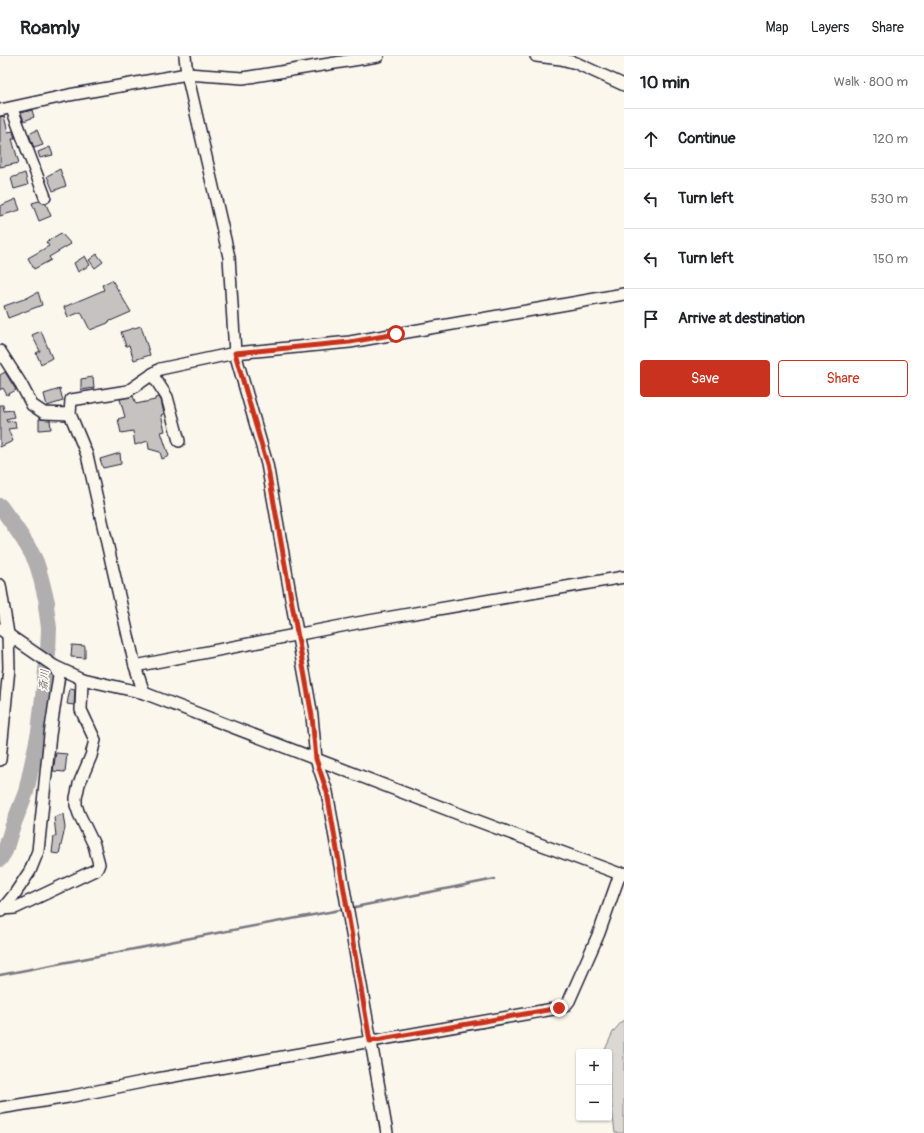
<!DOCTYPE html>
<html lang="en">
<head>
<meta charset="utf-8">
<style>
	:root { --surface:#fff; --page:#f2f2f2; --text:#202124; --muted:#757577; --line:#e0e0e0; --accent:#c8321e }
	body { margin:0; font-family:Pangolin,"Klee One",sans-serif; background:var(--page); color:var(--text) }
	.controls { position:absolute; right:12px; bottom:12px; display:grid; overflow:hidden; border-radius:4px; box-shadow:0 1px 3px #0004 }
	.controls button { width:36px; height:36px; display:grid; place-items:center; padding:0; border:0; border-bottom:1px solid var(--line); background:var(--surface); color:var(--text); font:20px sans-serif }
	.stop { position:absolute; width:12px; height:12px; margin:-9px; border:3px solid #c8321e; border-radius:50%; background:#fff }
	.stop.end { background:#c8321e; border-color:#fff; box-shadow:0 1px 4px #0008 }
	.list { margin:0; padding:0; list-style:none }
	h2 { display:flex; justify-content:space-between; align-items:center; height:52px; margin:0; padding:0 16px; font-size:17px }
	h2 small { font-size:13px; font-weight:400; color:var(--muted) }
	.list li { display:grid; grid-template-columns:26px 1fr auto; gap:12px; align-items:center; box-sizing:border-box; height:60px; padding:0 16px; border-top:1px solid var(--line) }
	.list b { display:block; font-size:15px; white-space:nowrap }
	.list em { font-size:13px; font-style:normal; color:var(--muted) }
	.actions { display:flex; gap:8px; padding:12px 16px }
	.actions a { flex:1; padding:9px 0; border:1px solid var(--accent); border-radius:4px; text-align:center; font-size:14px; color:var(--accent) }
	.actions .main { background:var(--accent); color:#fff }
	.icon { flex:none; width:22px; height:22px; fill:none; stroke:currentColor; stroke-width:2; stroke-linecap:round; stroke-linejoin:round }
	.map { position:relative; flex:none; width:624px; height:1077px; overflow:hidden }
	header { display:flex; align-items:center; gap:24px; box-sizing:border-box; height:56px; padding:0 20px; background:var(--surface); border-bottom:1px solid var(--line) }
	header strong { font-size:19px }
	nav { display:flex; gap:22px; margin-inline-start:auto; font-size:14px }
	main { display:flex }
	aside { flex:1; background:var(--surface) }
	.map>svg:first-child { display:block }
</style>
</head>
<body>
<header>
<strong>Roamly</strong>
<nav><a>Map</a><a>Layers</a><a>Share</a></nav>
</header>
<main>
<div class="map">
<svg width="624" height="1077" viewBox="0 0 624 1077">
	<rect width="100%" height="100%" fill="#fbf7ec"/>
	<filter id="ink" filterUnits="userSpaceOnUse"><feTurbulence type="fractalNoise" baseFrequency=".025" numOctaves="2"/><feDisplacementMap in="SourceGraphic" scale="8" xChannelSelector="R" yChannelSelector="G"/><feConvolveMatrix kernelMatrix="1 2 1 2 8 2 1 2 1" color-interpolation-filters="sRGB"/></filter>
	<g filter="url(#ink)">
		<!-- green -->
		<path fill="#dbd8d3" stroke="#7e7d87" d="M624,963V1077H615L609,1029V996H604L613,976Z"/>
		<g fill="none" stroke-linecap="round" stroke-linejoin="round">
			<!-- stream -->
			<g stroke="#787681" stroke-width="2.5">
				<path d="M350,852L495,823"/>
				<path d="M0,919L222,876L345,853"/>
			</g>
			<!-- river -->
			<path stroke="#b1aeb0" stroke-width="16" d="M0,450C13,468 27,486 36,506C41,519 43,533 47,546L46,550L49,572L48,597L39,676L26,736L12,772L5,795L0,803"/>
		</g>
		<!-- building -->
		<g fill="#c6c2c0" stroke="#22223b">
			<path d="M32,54L34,61L24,65L21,57Z"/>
			<path d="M4,60L8,76L13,75L15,83H12L19,107L0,111V61Z"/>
			<path d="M37,74L43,89L34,92L29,78Z"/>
			<path d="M50,91L53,99L40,102L38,96Z"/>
			<path d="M60,113L66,130L53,135L47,120Z"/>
			<path d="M25,117L28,129L14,133L11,122Z"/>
			<path d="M16,143L20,154L0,160V150Z"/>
			<path d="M39,145L46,148L51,160L39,165L32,147Z"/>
			<path d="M61,177L71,188L49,201L51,204L34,213L28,202L49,190L46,186Z"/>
			<path d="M97,198L103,206L95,212L89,204Z"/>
			<path d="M85,200L90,209L78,216L74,207Z"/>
			<path d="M112,224L131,256L108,266V267L90,274L81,256L68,261L64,251L104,234L102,229Z"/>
			<path d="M38,236L42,249L8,262L4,250L27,242Z"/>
			<path d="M141,270L150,299L134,304L129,289L126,290L121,276Z"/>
			<path d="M41,275L52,302L41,308L36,297L40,295L32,279Z"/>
			<path d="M5,316L16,334L7,339L3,332L0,334V319Z"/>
			<path d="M93,321L94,332L81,334V323Z"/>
			<path d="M60,333L63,345L47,350L44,338Z"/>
			<path d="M133,340L136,348L155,344V342L159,341L161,344L164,358L161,359L165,375L161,376L169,400L162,403L160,396L149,393L148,385L135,389L133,375L121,377L118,363L125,361L120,343Z"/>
			<path d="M0,349H3L4,355L12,354L14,361L6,363L7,366L15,365L16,372L8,373L13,385L0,391Z"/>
			<path d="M39,363L50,364L51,373L39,374Z"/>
			<path d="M120,397L121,408L103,412L100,403Z"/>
			<path d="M72,589L85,590V602L71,601Z"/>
			<path d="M70,632L75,633L74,649L67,648Z"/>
			<path d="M56,697L67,698L65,716L53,715Z"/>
			<path d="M63,758L65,772L59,798L52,797L54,780H56L54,761Z"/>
		</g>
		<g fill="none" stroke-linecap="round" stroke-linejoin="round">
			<!-- minor casing -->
			<g stroke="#22223b" stroke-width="14">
				<g id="minor">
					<path d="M185,0L187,18L229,201L235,297L267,408L312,660L316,703L327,736L387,1077"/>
					<path d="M536,0L561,3L576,7L624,29"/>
					<path d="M12,53L45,141"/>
					<path d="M0,54L69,39L187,18L243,22L378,0"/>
					<path d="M0,295L21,328L32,349L44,357L70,358"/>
					<path d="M152,318L167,341L179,385"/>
					<path d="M0,529L8,578L9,612L0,704"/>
					<path d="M0,573L54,610L82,623L144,637L459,758L620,818L624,817"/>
					<path d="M135,610L357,567L624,521"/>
					<path d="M144,637L135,610L87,399L70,358L71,344L128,335L160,313L235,297L350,286L624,238"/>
					<path d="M2,853L15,852L93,815L97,813L99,808L94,789L79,758L76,749V742L79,728L91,700L95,684L81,654L82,623"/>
					<path d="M1,855L14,839L30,815L38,795L50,679L59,619L54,610"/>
					<path d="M0,1052L68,1041L157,1023L559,952L565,950L569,945L599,877L620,818"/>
				</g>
			</g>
			<!-- minor -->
			<use href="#minor" stroke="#fbf7ec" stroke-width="11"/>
		</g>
	</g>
	<g fill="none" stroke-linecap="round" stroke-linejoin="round" filter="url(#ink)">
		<!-- route -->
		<path stroke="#c8321e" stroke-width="5" d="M396,278L350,286L235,297L267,408L312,660L316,703L327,736L370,985L559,952"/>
	</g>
	<g text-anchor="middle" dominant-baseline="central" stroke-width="3.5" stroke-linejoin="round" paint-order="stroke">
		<!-- water labels -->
		<g font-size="11" font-style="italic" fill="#545364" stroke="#fbf7ec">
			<text transform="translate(44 624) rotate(-85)">斎川</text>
		</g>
	</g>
</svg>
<div class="controls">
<button>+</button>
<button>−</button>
</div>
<div class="stop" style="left:396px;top:278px"></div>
<div class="stop end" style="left:559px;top:952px"></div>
</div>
<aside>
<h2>10 min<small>Walk · 800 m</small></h2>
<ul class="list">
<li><svg class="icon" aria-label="ahead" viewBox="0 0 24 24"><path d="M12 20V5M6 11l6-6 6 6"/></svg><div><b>Continue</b></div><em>120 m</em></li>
<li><svg class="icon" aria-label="left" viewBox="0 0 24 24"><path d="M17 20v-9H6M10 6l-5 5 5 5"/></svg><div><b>Turn left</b></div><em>530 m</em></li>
<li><svg class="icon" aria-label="left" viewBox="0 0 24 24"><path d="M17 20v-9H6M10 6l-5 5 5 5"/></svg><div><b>Turn left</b></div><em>150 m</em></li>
<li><svg class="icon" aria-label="arrive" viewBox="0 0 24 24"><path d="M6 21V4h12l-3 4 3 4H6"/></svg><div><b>Arrive at destination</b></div></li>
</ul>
<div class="actions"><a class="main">Save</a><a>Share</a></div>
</aside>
</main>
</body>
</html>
